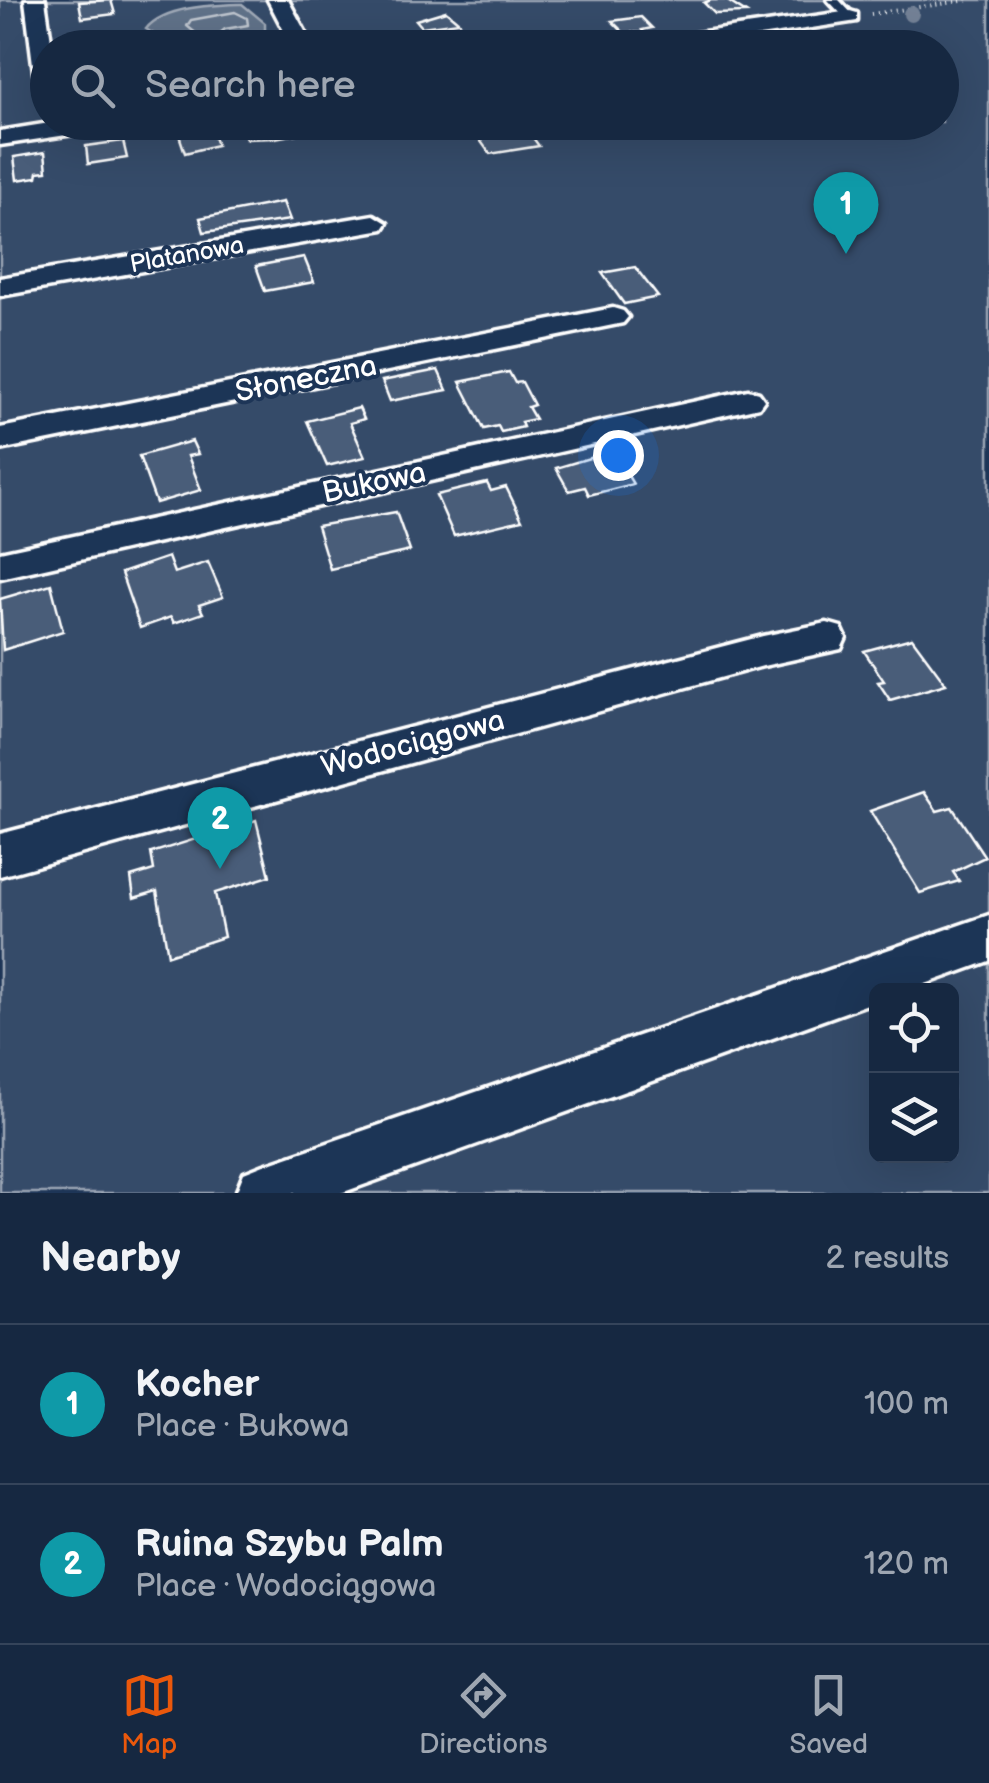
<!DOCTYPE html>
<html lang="en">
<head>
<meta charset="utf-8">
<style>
	:root { --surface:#162841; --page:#1f3048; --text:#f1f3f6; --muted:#9ea6b1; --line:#35445a; --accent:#ea580c }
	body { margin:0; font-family:"Balsamiq Sans",sans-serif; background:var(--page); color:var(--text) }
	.controls { position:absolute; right:30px; bottom:30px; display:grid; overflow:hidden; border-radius:15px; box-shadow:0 10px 40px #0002 }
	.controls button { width:90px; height:90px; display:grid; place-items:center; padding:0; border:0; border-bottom:2px solid var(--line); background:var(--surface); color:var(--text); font:50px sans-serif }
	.you { position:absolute; left:618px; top:455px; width:35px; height:35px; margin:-25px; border:8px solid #fff; border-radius:50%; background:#1a73e8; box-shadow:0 0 0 15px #1a73e833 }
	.badge { display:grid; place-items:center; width:65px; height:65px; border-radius:50%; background:var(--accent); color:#fff; font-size:32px; font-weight:700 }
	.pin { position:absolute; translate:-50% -82px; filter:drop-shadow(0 2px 5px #0008) }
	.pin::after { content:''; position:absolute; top:52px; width:35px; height:30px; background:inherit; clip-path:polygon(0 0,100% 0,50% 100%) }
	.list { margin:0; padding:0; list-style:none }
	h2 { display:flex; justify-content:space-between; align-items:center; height:130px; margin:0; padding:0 40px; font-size:42px }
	h2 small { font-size:32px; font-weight:400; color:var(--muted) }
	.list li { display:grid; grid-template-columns:65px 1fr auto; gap:30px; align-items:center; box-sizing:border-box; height:160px; padding:0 40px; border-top:2px solid var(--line) }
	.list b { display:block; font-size:38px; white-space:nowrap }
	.list p { margin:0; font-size:32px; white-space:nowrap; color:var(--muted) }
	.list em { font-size:32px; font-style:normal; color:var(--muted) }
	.icon { flex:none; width:55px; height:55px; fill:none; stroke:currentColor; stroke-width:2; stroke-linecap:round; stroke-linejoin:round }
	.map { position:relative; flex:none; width:989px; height:1193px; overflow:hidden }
	.search { position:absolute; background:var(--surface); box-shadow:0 10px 40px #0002; left:30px; right:30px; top:30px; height:110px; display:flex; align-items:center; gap:25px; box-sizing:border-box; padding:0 35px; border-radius:55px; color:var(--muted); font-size:38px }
	.sheet { height:450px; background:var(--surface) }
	nav { display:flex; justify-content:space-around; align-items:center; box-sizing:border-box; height:140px; border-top:2px solid var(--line); background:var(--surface); font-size:28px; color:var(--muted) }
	nav a { display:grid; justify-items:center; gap:5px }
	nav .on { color:var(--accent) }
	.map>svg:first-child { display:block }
</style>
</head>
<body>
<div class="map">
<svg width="989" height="1193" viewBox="0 0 989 1193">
	<rect width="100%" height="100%" fill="#1d3557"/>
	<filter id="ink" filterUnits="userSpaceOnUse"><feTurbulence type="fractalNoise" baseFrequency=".01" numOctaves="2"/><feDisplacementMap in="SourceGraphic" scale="20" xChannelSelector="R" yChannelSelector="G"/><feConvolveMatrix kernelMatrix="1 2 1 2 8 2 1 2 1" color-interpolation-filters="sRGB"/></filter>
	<g filter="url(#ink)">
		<!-- green -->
		<path fill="#364b69" stroke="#9aa5b4" stroke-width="2.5" fill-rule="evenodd" d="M0,0H989V1193H0ZM48,48H942V122H48ZM876,991H952V1156H876Z"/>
		<!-- water -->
		<path fill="#617289" stroke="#a0aab8" stroke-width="2.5" d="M242,4L265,23V32L230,38L220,47H188L195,45L189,39L160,38L146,29C164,6 214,5 242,4Z"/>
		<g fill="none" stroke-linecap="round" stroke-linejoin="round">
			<!-- shore -->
			<path stroke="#c0c7d0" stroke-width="2.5" d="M235,12L247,18L248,25L225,29L208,43L187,26L191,20Z"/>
		</g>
		<!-- building -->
		<g fill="#4a5d79" stroke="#fff" stroke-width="2.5">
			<path d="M111,0L115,14L82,18L79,2Z"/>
			<path d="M711,0H726L746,13L715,14L704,3Z"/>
			<path d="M446,11L459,22L422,27L416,20Z"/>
			<path d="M641,17L652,28L642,30L644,33L623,32L612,21Z"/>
			<path d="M265,122H331L333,127L275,138L246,139L242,126Z"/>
			<path d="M211,129L217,145L185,153L178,132Z"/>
			<path d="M517,129L522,136L531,135L539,146L490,154L477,136Z"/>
			<path d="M123,141L127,158L88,164L86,146Z"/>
			<path d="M45,152L47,171L38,172L37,177L17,180L14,157Z"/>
			<path d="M283,202L290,220L204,232L200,218Z"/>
			<path d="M304,257L314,282L265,291L256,266Z"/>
			<path d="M635,267L658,297L624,304L602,273Z"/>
			<path d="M438,370L447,390L390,401L382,381Z"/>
			<path d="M509,372L515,383L522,382L534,405L528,407L535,419L521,422L523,427L501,432L498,426L484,429L460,382Z"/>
			<path d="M359,408L364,419L350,423L365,457L327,466L307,421Z"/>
			<path d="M192,441L198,454L188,456L201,490L156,503L139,456Z"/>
			<path d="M613,451L633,484L589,495L585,487L569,491L556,468Z"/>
			<path d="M487,483L491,491L506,487L522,520L454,536L436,495Z"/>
			<path d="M396,512L410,551L330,569L317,526Z"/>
			<path d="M168,557L174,573L208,562L223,597L199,605L203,613L174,623L171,617L140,628L121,573Z"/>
			<path d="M51,584L63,631L3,650L0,599Z"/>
			<path d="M912,638L946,684L890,700L878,682L884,681L864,651Z"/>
			<path d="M924,792L937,811L952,807L985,857L953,872L959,881L920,893L870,811Z"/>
			<path d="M256,820L270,876L215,893L224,937L168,955L157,891L134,898L131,877L154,870L151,853Z"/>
		</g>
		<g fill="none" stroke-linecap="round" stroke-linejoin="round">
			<!-- service casing -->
			<g stroke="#fff" stroke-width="8">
				<path id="service" d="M828,0H839L855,17L846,19Z"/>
			</g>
			<!-- minor casing -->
			<g stroke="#fff" stroke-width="7">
				<g id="minor">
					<path d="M25,0H45L52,48H48V103L37,96Z"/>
					<path d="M268,0H288L314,48H293Z"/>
					<path d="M850,11L857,13V21L682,48H624L634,42Z"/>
					<path d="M56,122H118L107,129L0,145V131Z"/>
					<path d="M374,215L387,223L383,229L0,296V278Z"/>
					<path d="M613,308L623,311L628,317L623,323L0,450V428Z"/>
					<path d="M748,390L759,393L764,400L759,407L0,578V552Z"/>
					<path d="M827,623L841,627L846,638L841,649L763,666L0,876V834L763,636Z"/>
					<path d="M989,915V961L906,991H876V1001L341,1193H236L244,1173L264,1165Z"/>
				</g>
			</g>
			<!-- path -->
			<path stroke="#fff" stroke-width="4" stroke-dasharray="1 5" stroke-linecap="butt" d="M871,14L969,0"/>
			<!-- service -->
			<use href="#service" fill="#1d3557" fill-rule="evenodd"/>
			<!-- minor -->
			<use href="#minor" fill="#1d3557" fill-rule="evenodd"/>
		</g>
		<!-- trees -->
		<circle fill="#738196" cx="911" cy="14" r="8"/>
	</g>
	<g text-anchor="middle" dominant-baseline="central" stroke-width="8" stroke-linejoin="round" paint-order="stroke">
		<!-- far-street labels -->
		<g font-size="25" fill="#fff" stroke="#1d3557">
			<text transform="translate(187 255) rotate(-10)">Platanowa</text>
		</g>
		<!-- street labels -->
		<g font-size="30" fill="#fff" stroke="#1d3557">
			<text transform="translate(306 379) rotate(-11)">Słoneczna</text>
			<text transform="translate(374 483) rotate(-12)">Bukowa</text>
			<text transform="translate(413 744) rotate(-15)">Wodociągowa</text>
		</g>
	</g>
</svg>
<div class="controls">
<button><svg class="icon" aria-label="locate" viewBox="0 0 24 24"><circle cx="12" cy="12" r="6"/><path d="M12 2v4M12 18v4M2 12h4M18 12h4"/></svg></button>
<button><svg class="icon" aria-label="layers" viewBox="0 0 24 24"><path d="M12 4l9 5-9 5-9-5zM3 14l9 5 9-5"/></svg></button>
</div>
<div class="you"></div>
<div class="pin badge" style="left:846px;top:254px;background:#0f9aa8">1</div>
<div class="pin badge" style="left:220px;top:869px;background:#0f9aa8">2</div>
<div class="search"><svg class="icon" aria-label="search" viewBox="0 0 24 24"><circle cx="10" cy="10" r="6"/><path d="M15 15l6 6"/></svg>Search here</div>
</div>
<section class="sheet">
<h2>Nearby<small>2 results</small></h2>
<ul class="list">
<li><span class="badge" style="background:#0f9aa8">1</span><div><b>Kocher</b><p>Place · Bukowa</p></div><em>100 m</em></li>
<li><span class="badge" style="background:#0f9aa8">2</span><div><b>Ruina Szybu Palm</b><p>Place · Wodociągowa</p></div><em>120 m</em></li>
</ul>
</section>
<nav>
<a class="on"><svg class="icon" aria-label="map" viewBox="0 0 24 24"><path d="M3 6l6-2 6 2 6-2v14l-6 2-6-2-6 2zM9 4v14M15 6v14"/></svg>Map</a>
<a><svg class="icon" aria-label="directions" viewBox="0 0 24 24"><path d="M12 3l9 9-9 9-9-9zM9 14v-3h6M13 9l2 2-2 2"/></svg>Directions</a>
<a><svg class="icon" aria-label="saved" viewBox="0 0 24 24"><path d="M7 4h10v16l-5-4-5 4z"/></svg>Saved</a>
</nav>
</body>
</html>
